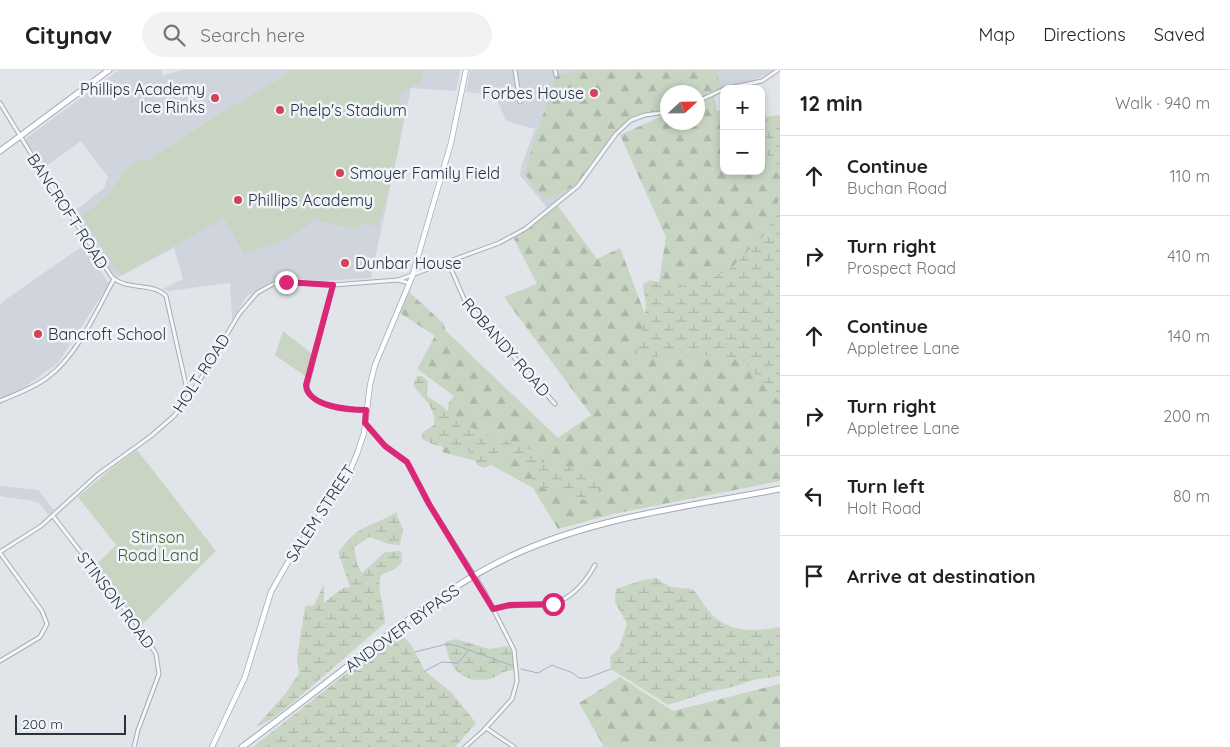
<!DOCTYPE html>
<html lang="en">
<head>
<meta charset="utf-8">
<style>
	:root { --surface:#fff; --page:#f2f2f2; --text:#222; --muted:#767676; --line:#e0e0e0 }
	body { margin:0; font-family:Quicksand,sans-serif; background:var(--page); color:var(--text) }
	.controls { position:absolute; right:15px; top:15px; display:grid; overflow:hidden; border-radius:10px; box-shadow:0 2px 8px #0003 }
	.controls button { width:45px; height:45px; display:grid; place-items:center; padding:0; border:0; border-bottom:1px solid var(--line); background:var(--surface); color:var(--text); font:25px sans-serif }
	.compass { position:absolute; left:660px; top:15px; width:45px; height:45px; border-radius:50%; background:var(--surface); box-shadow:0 2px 8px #0003; rotate:68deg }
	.scale { position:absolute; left:15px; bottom:12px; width:111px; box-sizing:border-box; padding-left:5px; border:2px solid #293243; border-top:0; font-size:14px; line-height:18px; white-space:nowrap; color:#293243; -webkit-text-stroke:4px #f1f4f8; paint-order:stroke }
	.stop { position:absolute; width:15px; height:15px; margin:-11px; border:4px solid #db2777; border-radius:50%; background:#fff }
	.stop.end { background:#db2777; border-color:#fff; box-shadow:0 1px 5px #0008 }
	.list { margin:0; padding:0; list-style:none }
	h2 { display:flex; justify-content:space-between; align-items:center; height:65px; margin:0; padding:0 20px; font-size:21px }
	h2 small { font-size:16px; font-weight:400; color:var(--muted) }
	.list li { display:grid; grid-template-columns:32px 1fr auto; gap:15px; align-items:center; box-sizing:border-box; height:80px; padding:0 20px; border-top:1px solid var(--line) }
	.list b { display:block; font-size:19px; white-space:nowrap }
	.list p { margin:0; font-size:16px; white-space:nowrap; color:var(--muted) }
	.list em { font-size:16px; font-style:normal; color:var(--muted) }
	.icon { flex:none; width:28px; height:28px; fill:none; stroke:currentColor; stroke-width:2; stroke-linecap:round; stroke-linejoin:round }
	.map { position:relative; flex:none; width:780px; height:677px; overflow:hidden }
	header { display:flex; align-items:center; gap:30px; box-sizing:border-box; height:70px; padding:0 25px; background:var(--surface); border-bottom:1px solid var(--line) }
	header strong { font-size:24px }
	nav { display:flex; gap:28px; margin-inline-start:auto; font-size:18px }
	.search { width:350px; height:45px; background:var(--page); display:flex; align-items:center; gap:12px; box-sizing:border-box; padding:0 18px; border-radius:28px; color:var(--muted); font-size:19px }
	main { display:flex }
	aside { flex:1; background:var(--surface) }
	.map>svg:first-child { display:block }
</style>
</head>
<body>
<header>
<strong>Citynav</strong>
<div class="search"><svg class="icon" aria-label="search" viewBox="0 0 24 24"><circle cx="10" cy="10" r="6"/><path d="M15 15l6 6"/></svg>Search here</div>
<nav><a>Map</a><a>Directions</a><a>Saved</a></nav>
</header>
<main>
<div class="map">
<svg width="780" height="677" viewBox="0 0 780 677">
	<defs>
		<pattern id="forest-firs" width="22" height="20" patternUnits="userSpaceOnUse" patternTransform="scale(1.25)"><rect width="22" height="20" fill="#c7d5c2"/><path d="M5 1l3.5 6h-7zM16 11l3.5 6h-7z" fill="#abb7a8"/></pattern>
		<pattern id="wetland-marsh" width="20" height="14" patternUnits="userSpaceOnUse" patternTransform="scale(1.25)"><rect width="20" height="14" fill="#c7d5c2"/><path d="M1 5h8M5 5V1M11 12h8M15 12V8" fill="none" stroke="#abb7a8"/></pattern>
	</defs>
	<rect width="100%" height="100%" fill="#e1e5ea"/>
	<!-- built -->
	<g fill="#cfd4dd">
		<path d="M119,0H161L163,6L181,0H460L456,21L411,18L371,208L321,211L290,208L271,211L247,226L232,250L230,213L168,221L163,219L183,209L174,178L117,208L104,191L72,143L104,118L108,107L81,71L44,98L25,69Z"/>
		<path d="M470,0H774L752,11L698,22H668L667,40L617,59L565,124L547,138L520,105L521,97L535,59L506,51L495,25L466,22Z"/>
		<path d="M84,175L109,214L58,293L0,335V236L2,232Z"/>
		<path d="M0,416L38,420L54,440L49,445L40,434L33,431L0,426Z"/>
	</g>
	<!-- green -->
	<g fill="#c7d5c2">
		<path d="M295,0H424L421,12L399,23C399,31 404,38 403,45C401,83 387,121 378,157L366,153L355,159L315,149L292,167L244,184L224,148L121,205L117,201L82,146L106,128L130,94L143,89L147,91L221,43Z"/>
		<path d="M283,261L312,284L305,306L275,285Z"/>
		<path d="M137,380L216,481L142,555L95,496L116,475L78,427L111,399Z"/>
	</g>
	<!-- forest -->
	<g fill="url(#forest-firs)">
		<path d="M584,0H716L722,19L698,31V22H668L667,42L631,50L622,57L586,107L575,116L544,130L524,103L556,5Z"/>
		<path d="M761,23L766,47L780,45V411L613,444L558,459L533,418L491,395L442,382L449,332L454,326L417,299L435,266L400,243L409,222L443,253L446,261L558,368L591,345L504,227L537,214L514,169L558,136L597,189L620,178L646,247L659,211L666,167L620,65L667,44L668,52H698V34L714,25L717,41L724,40V101H761Z"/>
		<path d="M620,607L673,641L780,614V677H604L579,633Z"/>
	</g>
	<!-- wetland -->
	<g fill="url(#wetland-marsh)">
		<path d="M761,46L773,53L780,52V98L761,79Z"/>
		<path d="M780,126V333L743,290L678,282L635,291L646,237L643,214L651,210L676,218L704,211L730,199L767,162Z"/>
		<path d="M417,306H422L428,311L427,326L444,337L454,349L485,364L523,376L536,383L542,392L588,400L599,412L598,427L591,432L540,417L532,411L537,399L520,390L514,383L485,398L477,395C467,371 459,381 439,376C433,375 426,371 421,368L423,362L434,355C436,336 423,329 413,315Z"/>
		<path d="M396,442L403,459L400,475L389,474L369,467L354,477L357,494L362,503L385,482L401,481L402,492L395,499L381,505C376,520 385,537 385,553L291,634L272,649L256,657L286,623L299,603L297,588L305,536L314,535L324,514V533L341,519L350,517L338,482C346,473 353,463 364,458C376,452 386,449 396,442Z"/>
		<path d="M656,508L670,517L692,519C699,525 702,533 708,540C726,563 755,562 780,557V606L753,610L733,617L708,622L668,635L611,599L610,587L619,578L627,554L615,532L616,519L643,510Z"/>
		<path d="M399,562L411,575L425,601L451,622L476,653L455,677H253Z"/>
		<path d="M456,569L489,579L508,576L513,583L514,600C499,601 499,607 489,609C460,614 449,597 445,572Z"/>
	</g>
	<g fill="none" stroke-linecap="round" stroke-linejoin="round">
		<!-- stream -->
		<g stroke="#9bb2cc" stroke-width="1">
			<path d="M415,582L447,574L458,576L513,596"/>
			<path d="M521,599L538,603L552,595C562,600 571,600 579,608H587L611,599"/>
			<path d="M425,601L442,592L458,593L468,581"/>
		</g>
		<!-- street casing -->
		<g stroke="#a6acb5" stroke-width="5">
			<g id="street">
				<path d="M515,0L520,32"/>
				<path d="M555,0L556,5"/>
				<path d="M724,19L762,11L778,0"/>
				<path d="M698,31L724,19"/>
				<path d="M0,33L46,108L112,207C127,221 153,212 166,226L186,315L190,323"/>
				<path d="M448,192L465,231L555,334"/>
				<path d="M398,210L499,173L525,159L578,116L616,64L631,50L645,45L668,42"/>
				<path d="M333,215L306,320C316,337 349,340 366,340"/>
				<path d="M0,331C16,324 34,318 48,307C77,286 97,240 114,209"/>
				<path d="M365,353L385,376L407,392L429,434L483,519L514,580L517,611L512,629L483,661L465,677"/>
				<path d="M53,446L138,556L156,584L159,604L138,660L134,677"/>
				<path d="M0,482L41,456L97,405L151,366L174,346L198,313L239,244L257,223L273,214L286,212L333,215L398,210L409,213"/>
				<path d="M0,483L42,541L47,554L40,567L0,591"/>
				<path d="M493,539C511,533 527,537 544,535C568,533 584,515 595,495"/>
				<path d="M486,658L514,677"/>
			</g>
		</g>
		<!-- secondary casing -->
		<g stroke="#a6acb5" stroke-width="6">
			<path id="secondary" d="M212,677L245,607L271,522L288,492L349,403L357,384L364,363L370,315L375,295L412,207L451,73L466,0"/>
		</g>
		<!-- primary casing -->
		<g stroke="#a0a9b7" stroke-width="7">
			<g id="primary">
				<path d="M0,81L109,0"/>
				<path d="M242,677C289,642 334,607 380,571C424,538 469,504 520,482C602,446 692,436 780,419"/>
			</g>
		</g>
		<!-- street -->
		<use href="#street" stroke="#f4f6f8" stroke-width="3"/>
		<!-- secondary -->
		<use href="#secondary" stroke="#fff" stroke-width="4.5"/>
		<!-- primary -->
		<use href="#primary" stroke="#fff" stroke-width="5"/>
	</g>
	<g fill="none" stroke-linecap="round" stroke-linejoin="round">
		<!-- route -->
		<path stroke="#db2777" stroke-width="6" d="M286,212L333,215L306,315C308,337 349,340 366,340L365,353L385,376L407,392L429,434L493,539L510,535L553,534"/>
	</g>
	<!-- markers -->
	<g fill="#d44257" stroke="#f1f4f8" stroke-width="2">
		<circle cx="594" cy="23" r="5"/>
		<circle cx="215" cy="28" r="5"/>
		<circle cx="280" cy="40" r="5"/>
		<circle cx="340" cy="103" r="5"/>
		<circle cx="238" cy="130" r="5"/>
		<circle cx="345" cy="193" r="5"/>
		<circle cx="38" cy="264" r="5"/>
	</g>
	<g text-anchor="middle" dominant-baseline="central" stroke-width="5" stroke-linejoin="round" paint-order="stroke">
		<!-- poi labels -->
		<g font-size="16" fill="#293243" stroke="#f1f4f8" text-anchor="start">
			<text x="205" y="19" text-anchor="end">Phillips Academy<tspan x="205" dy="18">Ice Rinks</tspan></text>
			<text x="584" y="23" text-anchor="end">Forbes House</text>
			<text x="290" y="40">Phelp's Stadium</text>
			<text x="350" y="103">Smoyer Family Field</text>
			<text x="248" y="130">Phillips Academy</text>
			<text x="355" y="193">Dunbar House</text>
			<text x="48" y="264">Bancroft School</text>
		</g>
		<!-- street labels -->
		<g font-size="16" fill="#293243" stroke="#f1f4f8">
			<text transform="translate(68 141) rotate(57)">BANCROFT ROAD</text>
			<text transform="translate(506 277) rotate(49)">ROBANDY ROAD</text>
			<text transform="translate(201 303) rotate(-57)">HOLT ROAD</text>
			<text transform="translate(320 443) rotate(-57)">SALEM STREET</text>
			<text transform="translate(116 530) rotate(53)">STINSON ROAD</text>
			<text transform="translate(402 558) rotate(-36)">ANDOVER BYPASS</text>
		</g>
		<!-- park labels -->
		<g font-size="16" fill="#3d5f35" stroke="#f1f4f8">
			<text x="158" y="467">Stinson<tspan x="158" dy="18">Road Land</tspan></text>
		</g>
	</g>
</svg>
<div class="controls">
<button>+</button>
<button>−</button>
</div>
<svg class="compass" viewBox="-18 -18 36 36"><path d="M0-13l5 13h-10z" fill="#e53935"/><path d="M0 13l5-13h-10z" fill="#767676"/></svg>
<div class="scale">200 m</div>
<div class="stop" style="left:553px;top:534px"></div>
<div class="stop end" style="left:286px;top:212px"></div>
</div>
<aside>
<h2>12 min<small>Walk · 940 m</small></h2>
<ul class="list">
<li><svg class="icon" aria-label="ahead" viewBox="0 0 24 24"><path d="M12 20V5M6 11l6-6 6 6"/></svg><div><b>Continue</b><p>Buchan Road</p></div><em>110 m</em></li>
<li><svg class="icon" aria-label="right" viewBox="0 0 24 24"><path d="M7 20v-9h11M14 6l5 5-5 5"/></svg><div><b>Turn right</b><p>Prospect Road</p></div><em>410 m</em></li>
<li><svg class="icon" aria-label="ahead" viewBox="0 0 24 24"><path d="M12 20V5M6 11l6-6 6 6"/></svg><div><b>Continue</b><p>Appletree Lane</p></div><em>140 m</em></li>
<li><svg class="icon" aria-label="right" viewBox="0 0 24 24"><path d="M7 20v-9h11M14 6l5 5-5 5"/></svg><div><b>Turn right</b><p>Appletree Lane</p></div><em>200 m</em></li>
<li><svg class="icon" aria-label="left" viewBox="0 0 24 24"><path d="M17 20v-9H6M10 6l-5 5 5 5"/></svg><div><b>Turn left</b><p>Holt Road</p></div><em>80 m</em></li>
<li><svg class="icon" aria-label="arrive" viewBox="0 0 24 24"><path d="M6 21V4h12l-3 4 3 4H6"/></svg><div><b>Arrive at destination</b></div></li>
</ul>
</aside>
</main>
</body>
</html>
